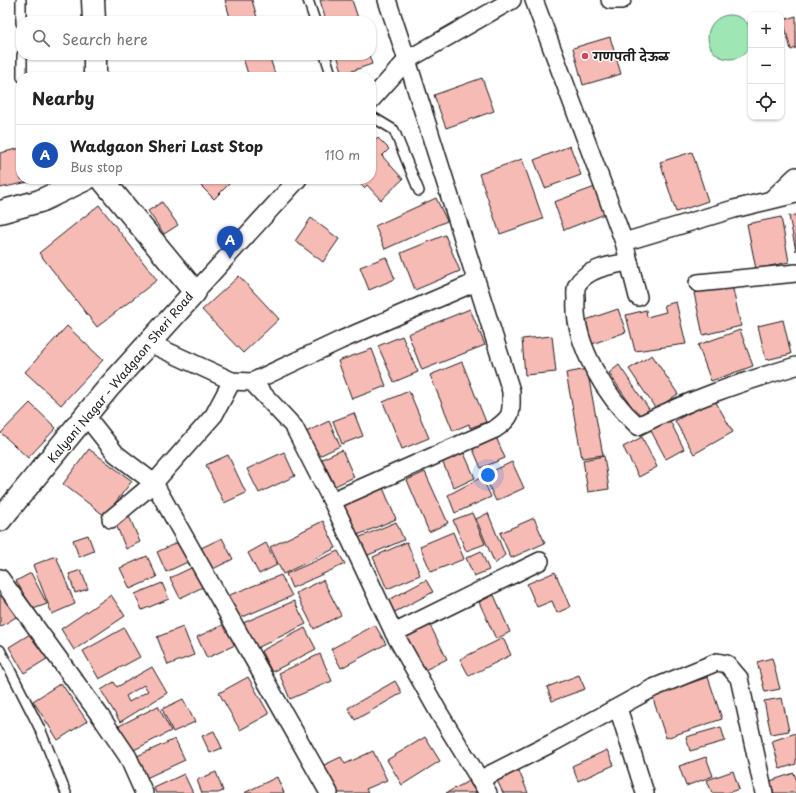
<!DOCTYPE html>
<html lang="en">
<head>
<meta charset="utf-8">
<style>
	:root { --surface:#fff; --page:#f2f2f2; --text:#222; --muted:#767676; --line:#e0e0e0; --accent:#d1495b }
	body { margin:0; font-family:"Playpen Sans","Playpen Sans Deva",sans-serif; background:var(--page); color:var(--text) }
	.controls { position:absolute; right:12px; top:12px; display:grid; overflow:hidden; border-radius:8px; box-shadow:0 1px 3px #0004 }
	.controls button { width:36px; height:36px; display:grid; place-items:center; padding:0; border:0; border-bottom:1px solid var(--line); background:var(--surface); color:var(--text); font:20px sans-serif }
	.you { position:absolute; left:488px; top:475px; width:14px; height:14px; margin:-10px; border:3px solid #fff; border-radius:50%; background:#1a73e8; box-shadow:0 0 0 6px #1a73e833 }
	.badge { display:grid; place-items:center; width:26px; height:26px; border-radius:50%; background:var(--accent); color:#fff; font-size:13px; font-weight:700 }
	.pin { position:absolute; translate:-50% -33px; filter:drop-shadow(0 1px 2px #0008) }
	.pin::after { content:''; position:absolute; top:21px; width:14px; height:12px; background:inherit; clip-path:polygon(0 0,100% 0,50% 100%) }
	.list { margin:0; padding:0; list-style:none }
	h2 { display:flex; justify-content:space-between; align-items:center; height:52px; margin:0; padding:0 16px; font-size:17px }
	h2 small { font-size:13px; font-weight:400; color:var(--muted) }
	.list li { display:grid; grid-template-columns:26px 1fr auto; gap:12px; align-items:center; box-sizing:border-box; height:60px; padding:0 16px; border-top:1px solid var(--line) }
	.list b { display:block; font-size:15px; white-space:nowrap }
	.list p { margin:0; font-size:13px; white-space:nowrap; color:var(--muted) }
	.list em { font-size:13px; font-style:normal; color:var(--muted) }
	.icon { flex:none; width:22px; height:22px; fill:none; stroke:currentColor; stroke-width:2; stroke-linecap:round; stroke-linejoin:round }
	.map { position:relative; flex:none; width:796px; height:793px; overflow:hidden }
	.search { position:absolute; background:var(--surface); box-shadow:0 1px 3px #0004; left:16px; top:16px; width:360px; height:44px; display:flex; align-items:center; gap:10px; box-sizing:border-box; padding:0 14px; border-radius:16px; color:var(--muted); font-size:15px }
	.panel { position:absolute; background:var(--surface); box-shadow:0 1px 3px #0004; left:16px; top:72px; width:360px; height:112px; border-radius:16px }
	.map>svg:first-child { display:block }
</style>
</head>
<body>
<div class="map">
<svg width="796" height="793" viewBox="0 0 796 793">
	<rect width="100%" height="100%" fill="#fff"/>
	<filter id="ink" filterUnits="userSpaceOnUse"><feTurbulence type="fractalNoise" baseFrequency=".025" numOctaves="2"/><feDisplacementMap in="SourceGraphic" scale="8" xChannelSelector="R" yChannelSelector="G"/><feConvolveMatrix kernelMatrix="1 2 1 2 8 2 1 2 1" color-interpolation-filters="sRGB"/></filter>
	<g filter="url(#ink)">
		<!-- green -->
		<circle fill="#9ee7b5" stroke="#5d8268" cx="730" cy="37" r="22"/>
		<!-- building -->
		<g fill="#f7bbb6" stroke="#1c1c1c" fill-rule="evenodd">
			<path d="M225,0H252L258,21H231Z"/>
			<path d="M320,0H352L359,21H326Z"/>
			<path d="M796,16V48L791,50L783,20Z"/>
			<path d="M610,37L621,74L583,85L573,48Z"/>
			<path d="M242,55H269L276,77H249Z"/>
			<path d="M337,55H369L372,64L343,74Z"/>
			<path d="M482,78L494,111L446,128L434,95Z"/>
			<path d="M378,138L389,149L382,156L403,179L381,200L367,185L364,188L356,179L350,185L345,179H371V145Z"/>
			<path d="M570,146L581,175L545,188L534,160Z"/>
			<path d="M21,148V179H43L0,188V153Z"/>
			<path d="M692,152L708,201L676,212L660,162Z"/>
			<path d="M522,159L543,219L500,234L479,174Z"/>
			<path d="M194,179H234L214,199Z"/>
			<path d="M595,187L605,214L564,230L554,202Z"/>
			<path d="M436,198L447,221L385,249L375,226Z"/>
			<path d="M162,202L178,225L164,234L148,211Z"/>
			<path d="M99,205L157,280L97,327L39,253Z"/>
			<path d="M796,215V251L789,216Z"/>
			<path d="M781,217L789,262L756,269L747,224Z"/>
			<path d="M311,218L339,239L323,262L295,241Z"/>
			<path d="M445,235L460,271L415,290L401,253Z"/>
			<path d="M386,257L395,279L369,290L360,267Z"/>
			<path d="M239,276L279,319L243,353L202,310Z"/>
			<path d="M732,285L741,326L703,335L694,293Z"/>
			<path d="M676,302L686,344L635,351L626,315L646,310L647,317L666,312L664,305Z"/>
			<path d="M470,309L485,345L422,370L408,334Z"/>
			<path d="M618,309L626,332L592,344L583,321Z"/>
			<path d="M783,320L791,354L766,360L758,326Z"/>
			<path d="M67,326L103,360L61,405L25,372Z"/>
			<path d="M740,330L753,366L711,381L698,345Z"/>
			<path d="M402,336L418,372L394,382L378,346Z"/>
			<path d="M552,336L556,372L525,375L522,339Z"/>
			<path d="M372,349L386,386L352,399L338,361Z"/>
			<path d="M652,355L678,394L656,409L629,369Z"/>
			<path d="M462,362L486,422L470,428L469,424L453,431L430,375Z"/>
			<path d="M619,365L651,412L640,419L609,373Z"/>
			<path d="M587,369L603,455L582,458L566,373Z"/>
			<path d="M409,391L429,438L402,449L383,402Z"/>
			<path d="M714,399L733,432L694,454L675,421Z"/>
			<path d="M30,403L56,428L28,458L1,433Z"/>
			<path d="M354,413L363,436L342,444L333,421Z"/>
			<path d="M669,419L684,449L666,459L650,429Z"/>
			<path d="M329,421L340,446L317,457L306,432Z"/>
			<path d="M496,437L505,458L481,468L472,447Z"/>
			<path d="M642,437L657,467L639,477L623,447Z"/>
			<path d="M89,449L132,481L105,516L63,484Z"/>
			<path d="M342,450L354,477L335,486L322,459Z"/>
			<path d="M463,451L475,478L454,488L442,461Z"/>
			<path d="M284,452L295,476L259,493L247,469Z"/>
			<path d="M228,455L246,493L224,503L206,465Z"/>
			<path d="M604,456L609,489L588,492L583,460Z"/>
			<path d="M512,462L524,488L496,501L484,475Z"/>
			<path d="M425,472L448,523L429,532L407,480Z"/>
			<path d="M482,477L491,497L455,513L448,495Z"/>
			<path d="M381,483L396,519L353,537L338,501Z"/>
			<path d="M472,513L485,544L466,551L453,520Z"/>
			<path d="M488,513L505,555L495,564L476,519Z"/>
			<path d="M129,516L140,542L126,549L115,522Z"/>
			<path d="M534,518L545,543L511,558L500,533Z"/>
			<path d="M323,521L336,548L283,574L270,547Z"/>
			<path d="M396,522L404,540L366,556L358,538Z"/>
			<path d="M453,532L464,559L431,572L420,546Z"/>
			<path d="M88,535L94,551L79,557L73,540Z"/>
			<path d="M222,538L233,559L213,569L201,548Z"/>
			<path d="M183,540L192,560L166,572L157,552Z"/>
			<path d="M407,542L420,575L387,589L373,557Z"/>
			<path d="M266,543L277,565L259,574L248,553Z"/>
			<path d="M338,551L345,564L292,588L286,574Z"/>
			<path d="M481,551L489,570L474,576L466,558Z"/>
			<path d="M56,556L75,604L52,614L33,565Z"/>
			<path d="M147,556L157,577L130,589L120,568Z"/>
			<path d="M195,566L205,586L180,598L170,578Z"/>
			<path d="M81,570L88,589L75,593L69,574Z"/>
			<path d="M555,572L570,607L557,613L552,601L537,607L527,584Z"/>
			<path d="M31,573L47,604L33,609L16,581Z"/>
			<path d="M281,575L292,596L238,619L227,596Z"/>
			<path d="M323,580L341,615L314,629L296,593Z"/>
			<path d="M426,580L433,592L391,614L385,602Z"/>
			<path d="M162,583L169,599L142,610L135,594Z"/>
			<path d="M0,589L16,617L0,627Z"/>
			<path d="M111,595L125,616L74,650L61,629Z"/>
			<path d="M494,595L510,632L496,639L479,602Z"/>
			<path d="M294,601L306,624L255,649L243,623Z"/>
			<path d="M428,621L447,659L423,671L404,633Z"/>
			<path d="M225,624L235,645L207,658L197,637Z"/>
			<path d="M375,625L386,644L341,668L331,649Z"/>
			<path d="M183,627L194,655L168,665L157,637Z"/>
			<path d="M124,628L140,657L99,679L83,651Z"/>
			<path d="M305,628L316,649L272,672L261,651Z"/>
			<path d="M35,631L50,657L24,673L9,647Z"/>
			<path d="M503,638L511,655L469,676L460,659Z"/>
			<path d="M320,654L332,681L290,699L279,673Z"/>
			<path d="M772,658L780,689L765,692L757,662Z"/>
			<path d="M152,667L167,693L120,722L101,690L114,682L117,687ZM144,685L148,691L129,702L126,696Z"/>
			<path d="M579,675L585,689L552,701L547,687Z"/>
			<path d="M248,677L269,714L240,730L219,693Z"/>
			<path d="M708,677L722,719L666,738L652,696Z"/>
			<path d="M395,681L402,693L355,720L348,708Z"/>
			<path d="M61,683L87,721L58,740L33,701Z"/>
			<path d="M782,698L789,731L771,734L764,701Z"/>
			<path d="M183,699L195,722L173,732L162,709Z"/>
			<path d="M158,706L171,731L132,751L119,726Z"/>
			<path d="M721,727L725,741L690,751L686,737Z"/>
			<path d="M214,731L222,748L210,753L202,736Z"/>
			<path d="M796,733V764L780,769L772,741Z"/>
			<path d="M425,737L440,761L402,785L387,760Z"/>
			<path d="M175,739L185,760L144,779L135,757Z"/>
			<path d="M607,750L614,765L578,781L572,766Z"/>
			<path d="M373,751L387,780L366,789L368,793H335L322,766L341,757L345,764Z"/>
			<path d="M706,757L713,776L686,786L679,766Z"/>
			<path d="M517,766L528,793H503L495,776Z"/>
			<path d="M733,771L739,789L727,793H712L707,780Z"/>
			<path d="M216,772L223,791L218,793H202L197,780Z"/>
			<path d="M794,773L796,779V793H774L770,781Z"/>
			<path d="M184,774L193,793H156L154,788Z"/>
			<path d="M277,777L284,793H244Z"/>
			<path d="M469,781L476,793H446Z"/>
		</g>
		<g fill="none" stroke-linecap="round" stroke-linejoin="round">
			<!-- lane casing -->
			<g stroke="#1c1c1c" stroke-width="12">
				<g id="lane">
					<path d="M21,0V23"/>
					<path d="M308,0L315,21"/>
					<path d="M22,55V77"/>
					<path d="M325,55L332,77"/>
					<path d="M371,116L394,130L419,191"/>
					<path d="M0,650L41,731L66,793"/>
				</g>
			</g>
			<!-- street casing -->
			<g stroke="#1c1c1c" stroke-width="20">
				<g id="street">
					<path d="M534,0L624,242L638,297"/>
					<path d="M610,0H622"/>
					<path d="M371,100L407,60L512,0"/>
					<path d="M773,198L796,176"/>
					<path d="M624,242L734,209L796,194"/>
					<path d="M629,262C612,265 587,268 577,285C575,289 576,296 576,300C573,344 606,397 638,426C691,399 739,383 796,366"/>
					<path d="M698,283L796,273"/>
					<path d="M195,292L298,179"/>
					<path d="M149,343L232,381L252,382L294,427L332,501L394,633L439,713L488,793"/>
					<path d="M252,382L341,340L476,282"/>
					<path d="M86,416L116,454L154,483L329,793"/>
					<path d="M332,501L495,429C514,416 511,412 511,391L407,60L387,0"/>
					<path d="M111,519L154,483L214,415L232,381"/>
					<path d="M0,578L101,717L128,757L144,793"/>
					<path d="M394,633L540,561"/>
					<path d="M618,708L645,793"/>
					<path d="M479,780L552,743L653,688L717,662L727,664L739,678L764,793"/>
				</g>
			</g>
			<!-- secondary casing -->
			<g stroke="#1c1c1c" stroke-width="25">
				<g id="secondary">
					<path d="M93,0L94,21"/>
					<path d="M95,55V77"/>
					<path d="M0,212L40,201L86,179"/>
					<path d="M0,520L109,387L195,292L102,179"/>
				</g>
			</g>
			<!-- lane -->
			<use href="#lane" stroke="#fff" stroke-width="9"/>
			<!-- street -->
			<use href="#street" stroke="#fff" stroke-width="17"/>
			<!-- secondary -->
			<use href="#secondary" stroke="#fff" stroke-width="22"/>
		</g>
	</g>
	<!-- markers -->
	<circle fill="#d1495b" stroke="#fff" stroke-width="1.5" cx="585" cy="56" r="4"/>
	<g text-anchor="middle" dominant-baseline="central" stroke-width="3" stroke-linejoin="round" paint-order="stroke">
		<!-- poi labels -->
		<g font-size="12" font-weight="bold" fill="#1c1c1c" stroke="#fff" text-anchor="start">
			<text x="593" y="56">गणपती देऊळ</text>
		</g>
		<!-- street labels -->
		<g font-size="12" fill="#1c1c1c" stroke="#fff">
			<text transform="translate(120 377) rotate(-50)">Kalyani Nagar - Wadgaon Sheri Road</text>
		</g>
	</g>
</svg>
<div class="controls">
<button>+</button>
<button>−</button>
<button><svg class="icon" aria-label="locate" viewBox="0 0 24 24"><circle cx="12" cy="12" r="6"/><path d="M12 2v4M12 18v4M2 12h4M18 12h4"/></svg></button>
</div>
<div class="you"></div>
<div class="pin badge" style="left:230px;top:259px;background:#1a4fb4">A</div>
<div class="search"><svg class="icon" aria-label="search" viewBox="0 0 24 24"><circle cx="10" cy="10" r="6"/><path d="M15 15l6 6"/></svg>Search here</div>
<section class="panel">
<h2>Nearby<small></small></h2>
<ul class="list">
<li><span class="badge" style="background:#1a4fb4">A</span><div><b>Wadgaon Sheri Last Stop</b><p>Bus stop</p></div><em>110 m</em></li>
</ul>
</section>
</div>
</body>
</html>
